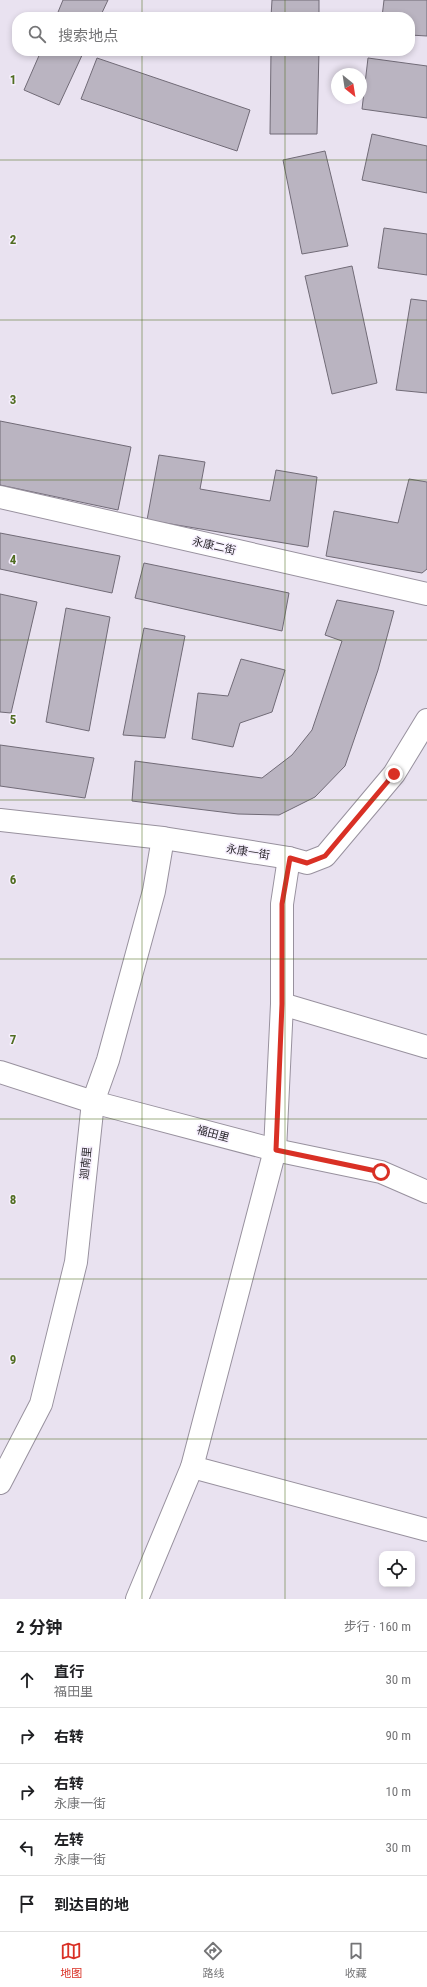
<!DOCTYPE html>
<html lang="zh">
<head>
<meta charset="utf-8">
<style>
	:root { --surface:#fff; --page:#f2f2f2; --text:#202124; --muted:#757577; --line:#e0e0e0; --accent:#d93025 }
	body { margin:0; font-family:"Roboto Condensed","Noto Sans SC",sans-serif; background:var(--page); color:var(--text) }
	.controls { position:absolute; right:12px; bottom:12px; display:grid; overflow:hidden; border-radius:8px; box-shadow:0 2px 6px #0003 }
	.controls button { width:36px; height:36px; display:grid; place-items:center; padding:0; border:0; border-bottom:1px solid var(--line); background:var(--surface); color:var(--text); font:20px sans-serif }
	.compass { position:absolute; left:331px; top:68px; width:36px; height:36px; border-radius:50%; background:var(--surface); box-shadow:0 2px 6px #0003; rotate:150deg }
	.stop { position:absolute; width:12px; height:12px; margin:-9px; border:3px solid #d93025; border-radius:50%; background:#fff }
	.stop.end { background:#d93025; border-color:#fff; box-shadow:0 1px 4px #0008 }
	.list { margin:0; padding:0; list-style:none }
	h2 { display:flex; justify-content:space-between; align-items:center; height:52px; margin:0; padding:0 16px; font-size:17px }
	h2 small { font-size:13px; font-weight:400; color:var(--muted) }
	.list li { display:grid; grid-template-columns:26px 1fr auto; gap:12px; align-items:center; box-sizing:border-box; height:56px; padding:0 16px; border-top:1px solid var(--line) }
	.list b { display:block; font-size:15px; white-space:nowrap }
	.list p { margin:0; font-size:13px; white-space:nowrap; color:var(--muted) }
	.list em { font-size:13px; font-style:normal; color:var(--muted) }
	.icon { flex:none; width:22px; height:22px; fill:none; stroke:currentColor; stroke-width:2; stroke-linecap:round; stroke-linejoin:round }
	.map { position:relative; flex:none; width:427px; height:1599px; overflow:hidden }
	.search { position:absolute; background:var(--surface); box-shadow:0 2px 6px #0003; left:12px; right:12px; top:12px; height:44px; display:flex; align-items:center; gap:10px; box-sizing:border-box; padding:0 14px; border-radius:16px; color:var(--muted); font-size:15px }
	.sheet { height:332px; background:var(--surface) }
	nav { display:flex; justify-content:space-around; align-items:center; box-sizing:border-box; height:56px; border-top:1px solid var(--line); background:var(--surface); font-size:11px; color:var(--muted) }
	nav a { display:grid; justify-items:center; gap:2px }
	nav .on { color:var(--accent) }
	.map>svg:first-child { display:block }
</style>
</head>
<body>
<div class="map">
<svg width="427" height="1599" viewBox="0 0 427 1599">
	<rect width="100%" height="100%" fill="#e9e2f0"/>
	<!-- building -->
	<g fill="#bab4c1" stroke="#716b77">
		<path d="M63,0H108L100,17H56Z"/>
		<path d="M272,0H319V17H271Z"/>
		<path d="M384,0H427V36L410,35V17H382Z"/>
		<path d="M41,51H84L59,105L24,90Z"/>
		<path d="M271,51H319L317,134H270Z"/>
		<path d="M97,58L250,110L237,151L81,99Z"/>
		<path d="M368,58L427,66V118L362,109Z"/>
		<path d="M372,134L427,146V193L362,180Z"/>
		<path d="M325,151L348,246L302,254L283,160Z"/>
		<path d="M384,228L427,234V275L378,268Z"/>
		<path d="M352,266L377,383L332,394L305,276Z"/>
		<path d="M411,299L427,301V393L396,390Z"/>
		<path d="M0,421L131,447L118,510L0,485Z"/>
		<path d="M159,455L205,462L200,489L270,501L276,470L317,477L308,547L147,520Z"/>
		<path d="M409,479L427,482V569L422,573L326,556L334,511L398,523Z"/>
		<path d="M0,533L120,556L112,593L0,569Z"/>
		<path d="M144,563L289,593L282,631L135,598Z"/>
		<path d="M0,594L37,602L11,713L0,712Z"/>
		<path d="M337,600L394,611L378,670L345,766L315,797L279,815L238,814L132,801L135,761L262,778L292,755L312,730L342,641L325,635Z"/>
		<path d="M66,608L110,617L89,731L46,722Z"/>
		<path d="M144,628L185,636L165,738L123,735Z"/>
		<path d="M241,659L285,670L272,712L240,723L233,747L192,739L198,693L228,696Z"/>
		<path d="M0,745L94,758L85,798L0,786Z"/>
	</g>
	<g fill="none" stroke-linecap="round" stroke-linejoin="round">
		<!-- street casing -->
		<g stroke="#98919e" stroke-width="24">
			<g id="street">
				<path d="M0,497L427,594"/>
				<path d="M0,820L163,838L289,858L307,863L325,856L394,774L427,720"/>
				<path d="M282,1004L427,1047"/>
				<path d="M0,1072L93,1102L275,1150L381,1172L427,1192"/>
				<path d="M192,1467L427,1530"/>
				<path d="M0,1483L41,1404L76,1262L93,1102L108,1060L154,891L163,838"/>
				<path d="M137,1599L192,1467L275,1150L282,1004V904L289,858"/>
			</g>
		</g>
		<!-- street -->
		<use href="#street" stroke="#fff" stroke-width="22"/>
	</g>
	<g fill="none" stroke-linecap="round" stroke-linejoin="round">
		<!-- route -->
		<path stroke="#d93025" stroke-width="5" d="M381,1172L276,1150L282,1004V904L290,858L307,863L325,856L394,774"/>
	</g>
	<!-- grid -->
	<path fill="none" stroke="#506d21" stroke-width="1" stroke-opacity="0.55" d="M142,0V17M285,0V17M142,51V1599M285,51V1599M0,160H427M0,320H427M0,480H427M0,640H427M0,800H427M0,959H427M0,1119H427M0,1279H427M0,1439H427"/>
	<g text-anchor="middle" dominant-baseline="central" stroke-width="3" stroke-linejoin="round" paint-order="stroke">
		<!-- street labels -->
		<g font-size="11" fill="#2b282d" stroke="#f6effd">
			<text transform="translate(214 546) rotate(13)">永康二街</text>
			<text transform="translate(248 852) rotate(9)">永康一街</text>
			<text transform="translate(213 1134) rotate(15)">福田里</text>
			<text transform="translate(86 1163) rotate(-84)">迦南里</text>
		</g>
	</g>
	<g font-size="13" text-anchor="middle" font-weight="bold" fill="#506d21" stroke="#f6effd" stroke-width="3" stroke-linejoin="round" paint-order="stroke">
		<text x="13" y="84">1</text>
		<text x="13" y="244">2</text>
		<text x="13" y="404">3</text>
		<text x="13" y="564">4</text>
		<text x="13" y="724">5</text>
		<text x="13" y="884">6</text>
		<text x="13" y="1044">7</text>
		<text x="13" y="1204">8</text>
		<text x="13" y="1364">9</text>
	</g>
</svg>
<div class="controls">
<button><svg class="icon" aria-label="locate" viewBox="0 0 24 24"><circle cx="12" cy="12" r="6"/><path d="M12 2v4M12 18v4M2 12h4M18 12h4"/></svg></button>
</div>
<svg class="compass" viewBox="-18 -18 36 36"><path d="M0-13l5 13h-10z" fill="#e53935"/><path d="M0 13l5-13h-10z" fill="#757577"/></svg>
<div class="stop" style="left:381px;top:1172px"></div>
<div class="stop end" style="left:394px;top:774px"></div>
<div class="search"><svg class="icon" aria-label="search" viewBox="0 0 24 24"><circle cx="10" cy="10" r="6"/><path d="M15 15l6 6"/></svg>搜索地点</div>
</div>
<section class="sheet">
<h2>2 分钟<small>步行 · 160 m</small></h2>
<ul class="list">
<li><svg class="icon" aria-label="ahead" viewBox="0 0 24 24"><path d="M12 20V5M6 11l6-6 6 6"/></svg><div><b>直行</b><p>福田里</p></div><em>30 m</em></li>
<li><svg class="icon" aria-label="right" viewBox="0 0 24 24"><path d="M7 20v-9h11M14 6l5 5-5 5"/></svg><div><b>右转</b></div><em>90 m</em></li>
<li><svg class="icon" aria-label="right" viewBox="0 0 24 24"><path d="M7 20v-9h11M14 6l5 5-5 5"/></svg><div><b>右转</b><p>永康一街</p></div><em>10 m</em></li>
<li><svg class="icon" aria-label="left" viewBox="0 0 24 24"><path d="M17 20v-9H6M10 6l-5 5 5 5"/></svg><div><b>左转</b><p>永康一街</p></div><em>30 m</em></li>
<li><svg class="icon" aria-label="arrive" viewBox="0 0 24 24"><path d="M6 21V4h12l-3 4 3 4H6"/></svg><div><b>到达目的地</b></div></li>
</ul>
</section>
<nav>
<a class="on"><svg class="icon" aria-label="map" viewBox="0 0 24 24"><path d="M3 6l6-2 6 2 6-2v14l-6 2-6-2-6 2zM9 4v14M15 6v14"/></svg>地图</a>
<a><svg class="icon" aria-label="directions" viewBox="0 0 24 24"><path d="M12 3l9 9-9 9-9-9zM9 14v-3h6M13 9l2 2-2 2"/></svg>路线</a>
<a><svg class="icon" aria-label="saved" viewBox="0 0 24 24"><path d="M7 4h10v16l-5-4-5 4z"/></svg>收藏</a>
</nav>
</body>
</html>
